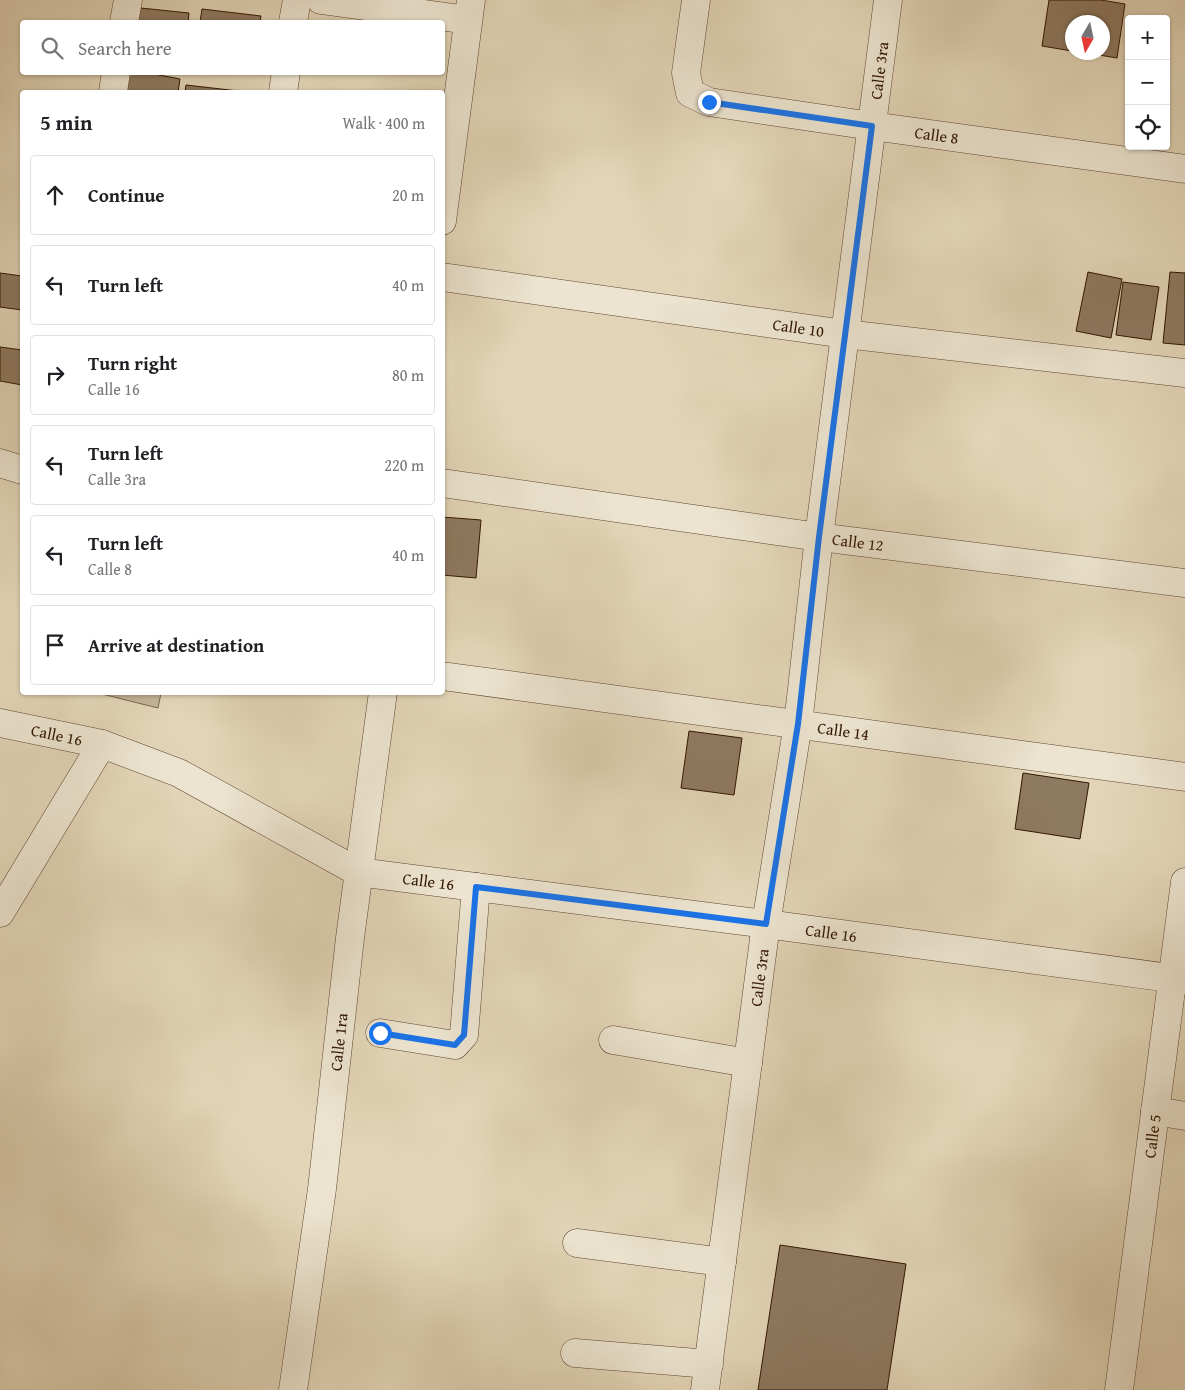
<!DOCTYPE html>
<html lang="en">
<head>
<meta charset="utf-8">
<style>
	:root { --surface:#fff; --page:#f2f2f2; --text:#202124; --muted:#757577; --line:#e0e0e0 }
	body { margin:0; font-family:"Gentium Book Plus",serif; background:var(--page); color:var(--text) }
	.controls { position:absolute; right:15px; top:15px; display:grid; overflow:hidden; border-radius:5px; box-shadow:0 1px 4px #0004 }
	.controls button { width:45px; height:45px; display:grid; place-items:center; padding:0; border:0; border-bottom:1px solid var(--line); background:var(--surface); color:var(--text); font:25px sans-serif }
	.compass { position:absolute; left:1065px; top:15px; width:45px; height:45px; border-radius:50%; background:var(--surface); box-shadow:0 1px 4px #0004; rotate:189deg }
	.stop { position:absolute; width:15px; height:15px; margin:-11px; border:4px solid #1a73e8; border-radius:50%; background:#fff }
	.stop.end { background:#1a73e8; border-color:#fff; box-shadow:0 1px 5px #0008 }
	.list { margin:0; padding:0; list-style:none }
	h2 { display:flex; justify-content:space-between; align-items:center; height:65px; margin:0; padding:0 20px; font-size:21px }
	h2 small { font-size:16px; font-weight:400; color:var(--muted) }
	.list li { display:grid; grid-template-columns:32px 1fr auto; gap:15px; align-items:center; box-sizing:border-box; height:80px; margin:0 10px 10px; padding:0 10px; border:1px solid var(--line); border-radius:5px }
	.list b { display:block; font-size:19px; white-space:nowrap }
	.list p { margin:0; font-size:16px; white-space:nowrap; color:var(--muted) }
	.list em { font-size:16px; font-style:normal; color:var(--muted) }
	.icon { flex:none; width:28px; height:28px; fill:none; stroke:currentColor; stroke-width:2; stroke-linecap:round; stroke-linejoin:round }
	.map { position:relative; flex:none; width:1185px; height:1390px; overflow:hidden }
	.search { position:absolute; background:var(--surface); box-shadow:0 1px 4px #0004; left:20px; top:20px; width:425px; height:55px; display:flex; align-items:center; gap:12px; box-sizing:border-box; padding:0 18px; border-radius:5px; color:var(--muted); font-size:19px }
	.panel { position:absolute; background:var(--surface); box-shadow:0 1px 4px #0004; left:20px; top:90px; width:425px; height:605px; border-radius:5px }
	.map>svg:first-child { display:block }
</style>
</head>
<body>
<div class="map">
<svg width="1185" height="1390" viewBox="0 0 1185 1390">
	<rect width="100%" height="100%" fill="#e2d5b7"/>
	<filter id="stains"><feTurbulence type="fractalNoise" baseFrequency=".004" numOctaves="4"/><feColorMatrix values="0 0 0 0 .2 0 0 0 0 .09 0 0 0 0 .02 0 0 0 .5 -.17"/></filter>
	<radialGradient id="worn" r=".72"><stop offset=".6" stop-color="#630" stop-opacity="0"/><stop offset="1" stop-color="#630" stop-opacity=".3"/></radialGradient>
	<!-- green -->
	<path fill="#c4b599" stroke="#7b664e" d="M98,693L161,692V693L158,708Z"/>
	<!-- building -->
	<g fill="#8e7961" stroke="#321604">
		<path d="M1049,0H1101L1125,4L1117,58L1081,52H1102V22H1072V51L1042,46Z"/>
		<path d="M131,7L189,13L188,22H130Z"/>
		<path d="M202,9L261,16L260,22H200Z"/>
		<path d="M128,72H144L180,79L178,92H125Z"/>
		<path d="M186,85L247,92H185Z"/>
		<path d="M1088,272L1122,279L1111,338L1076,331Z"/>
		<path d="M1170,272L1185,273V345L1163,343Z"/>
		<path d="M0,273L22,276V310L0,307Z"/>
		<path d="M1123,282L1159,287L1151,340L1116,335Z"/>
		<path d="M0,347L22,350V385L0,381Z"/>
		<path d="M442,517L481,520L476,578L442,575Z"/>
		<path d="M689,731L742,738L734,795L681,788Z"/>
		<path d="M1023,773L1089,783L1080,839L1015,829Z"/>
		<path d="M780,1245L906,1264L887,1390H758Z"/>
	</g>
	<g fill="none" stroke-linecap="round" stroke-linejoin="round">
		<!-- minor casing -->
		<g stroke="#5e4631" stroke-width="29">
			<g id="minor">
				<path d="M321,0L468,20"/>
				<path id="s1" d="M696,0L686,73L690,93L709,102L872,126L1185,169"/>
				<path d="M124,22L128,0"/>
				<path d="M293,22L297,0"/>
				<path d="M113,92L116,72"/>
				<path d="M283,92L286,72"/>
				<path d="M442,221L471,0"/>
				<path id="s2" d="M442,277L845,334L1185,373"/>
				<path d="M0,463L22,470"/>
				<path id="s3" d="M442,483L819,537L1185,583"/>
				<path id="s4" d="M442,676L1185,777"/>
				<path id="s5" d="M0,723L102,744L179,773L358,872L766,924L1185,980"/>
				<path d="M0,913L102,744"/>
				<path d="M380,1033L455,1045L464,1035L476,887"/>
				<path d="M613,1040L748,1063"/>
				<path d="M1155,1111L1185,1116"/>
				<path d="M577,1243L722,1262"/>
				<path d="M575,1353L709,1364"/>
				<path id="s6" d="M293,1390L322,1189L350,938L383,692"/>
				<path id="s7" d="M705,1390L766,924L798,724L819,537L888,0"/>
				<path id="s8" d="M1119,1390L1185,882"/>
			</g>
		</g>
		<!-- minor -->
		<use href="#minor" stroke="#ece4d0" stroke-width="28"/>
	</g>
	<g fill="none" stroke-linecap="round" stroke-linejoin="round">
		<!-- route -->
		<path stroke="#1a73e8" stroke-width="6" d="M380,1033L455,1045L464,1035L476,887L766,924L798,724L819,537L872,126L709,102"/>
	</g>
	<g text-anchor="middle" dominant-baseline="central" stroke-width="5" stroke-linejoin="round" paint-order="stroke">
		<!-- street labels -->
		<g font-size="16" fill="#321604" stroke="#ece4d0">
			<text stroke="none"><textPath href="#s7" startOffset="1331">Calle 3ra</textPath></text>
			<text stroke="none"><textPath href="#s1" startOffset="345">Calle 8</textPath></text>
			<text stroke="none"><textPath href="#s2" startOffset="360">Calle 10</textPath></text>
			<text stroke="none"><textPath href="#s3" startOffset="420">Calle 12</textPath></text>
			<text stroke="none"><textPath href="#s4" startOffset="405">Calle 14</textPath></text>
			<text stroke="none"><textPath href="#s5" startOffset="58">Calle 16</textPath></text>
			<text stroke="none"><textPath href="#s5" startOffset="462">Calle 16</textPath></text>
			<text stroke="none"><textPath href="#s5" startOffset="868">Calle 16</textPath></text>
			<text stroke="none"><textPath href="#s7" startOffset="416">Calle 3ra</textPath></text>
			<text stroke="none"><textPath href="#s6" startOffset="351">Calle 1ra</textPath></text>
			<text stroke="none"><textPath href="#s8" startOffset="256">Calle 5</textPath></text>
		</g>
	</g>
	<rect width="100%" height="100%" filter="url(#stains)"/>
	<rect width="100%" height="100%" fill="url(#worn)"/>
</svg>
<div class="controls">
<button>+</button>
<button>−</button>
<button><svg class="icon" aria-label="locate" viewBox="0 0 24 24"><circle cx="12" cy="12" r="6"/><path d="M12 2v4M12 18v4M2 12h4M18 12h4"/></svg></button>
</div>
<svg class="compass" viewBox="-18 -18 36 36"><path d="M0-13l5 13h-10z" fill="#e53935"/><path d="M0 13l5-13h-10z" fill="#757577"/></svg>
<div class="stop" style="left:380px;top:1033px"></div>
<div class="stop end" style="left:709px;top:102px"></div>
<div class="search"><svg class="icon" aria-label="search" viewBox="0 0 24 24"><circle cx="10" cy="10" r="6"/><path d="M15 15l6 6"/></svg>Search here</div>
<section class="panel">
<h2>5 min<small>Walk · 400 m</small></h2>
<ul class="list">
<li><svg class="icon" aria-label="ahead" viewBox="0 0 24 24"><path d="M12 20V5M6 11l6-6 6 6"/></svg><div><b>Continue</b></div><em>20 m</em></li>
<li><svg class="icon" aria-label="left" viewBox="0 0 24 24"><path d="M17 20v-9H6M10 6l-5 5 5 5"/></svg><div><b>Turn left</b></div><em>40 m</em></li>
<li><svg class="icon" aria-label="right" viewBox="0 0 24 24"><path d="M7 20v-9h11M14 6l5 5-5 5"/></svg><div><b>Turn right</b><p>Calle 16</p></div><em>80 m</em></li>
<li><svg class="icon" aria-label="left" viewBox="0 0 24 24"><path d="M17 20v-9H6M10 6l-5 5 5 5"/></svg><div><b>Turn left</b><p>Calle 3ra</p></div><em>220 m</em></li>
<li><svg class="icon" aria-label="left" viewBox="0 0 24 24"><path d="M17 20v-9H6M10 6l-5 5 5 5"/></svg><div><b>Turn left</b><p>Calle 8</p></div><em>40 m</em></li>
<li><svg class="icon" aria-label="arrive" viewBox="0 0 24 24"><path d="M6 21V4h12l-3 4 3 4H6"/></svg><div><b>Arrive at destination</b></div></li>
</ul>
</section>
</div>
</body>
</html>
